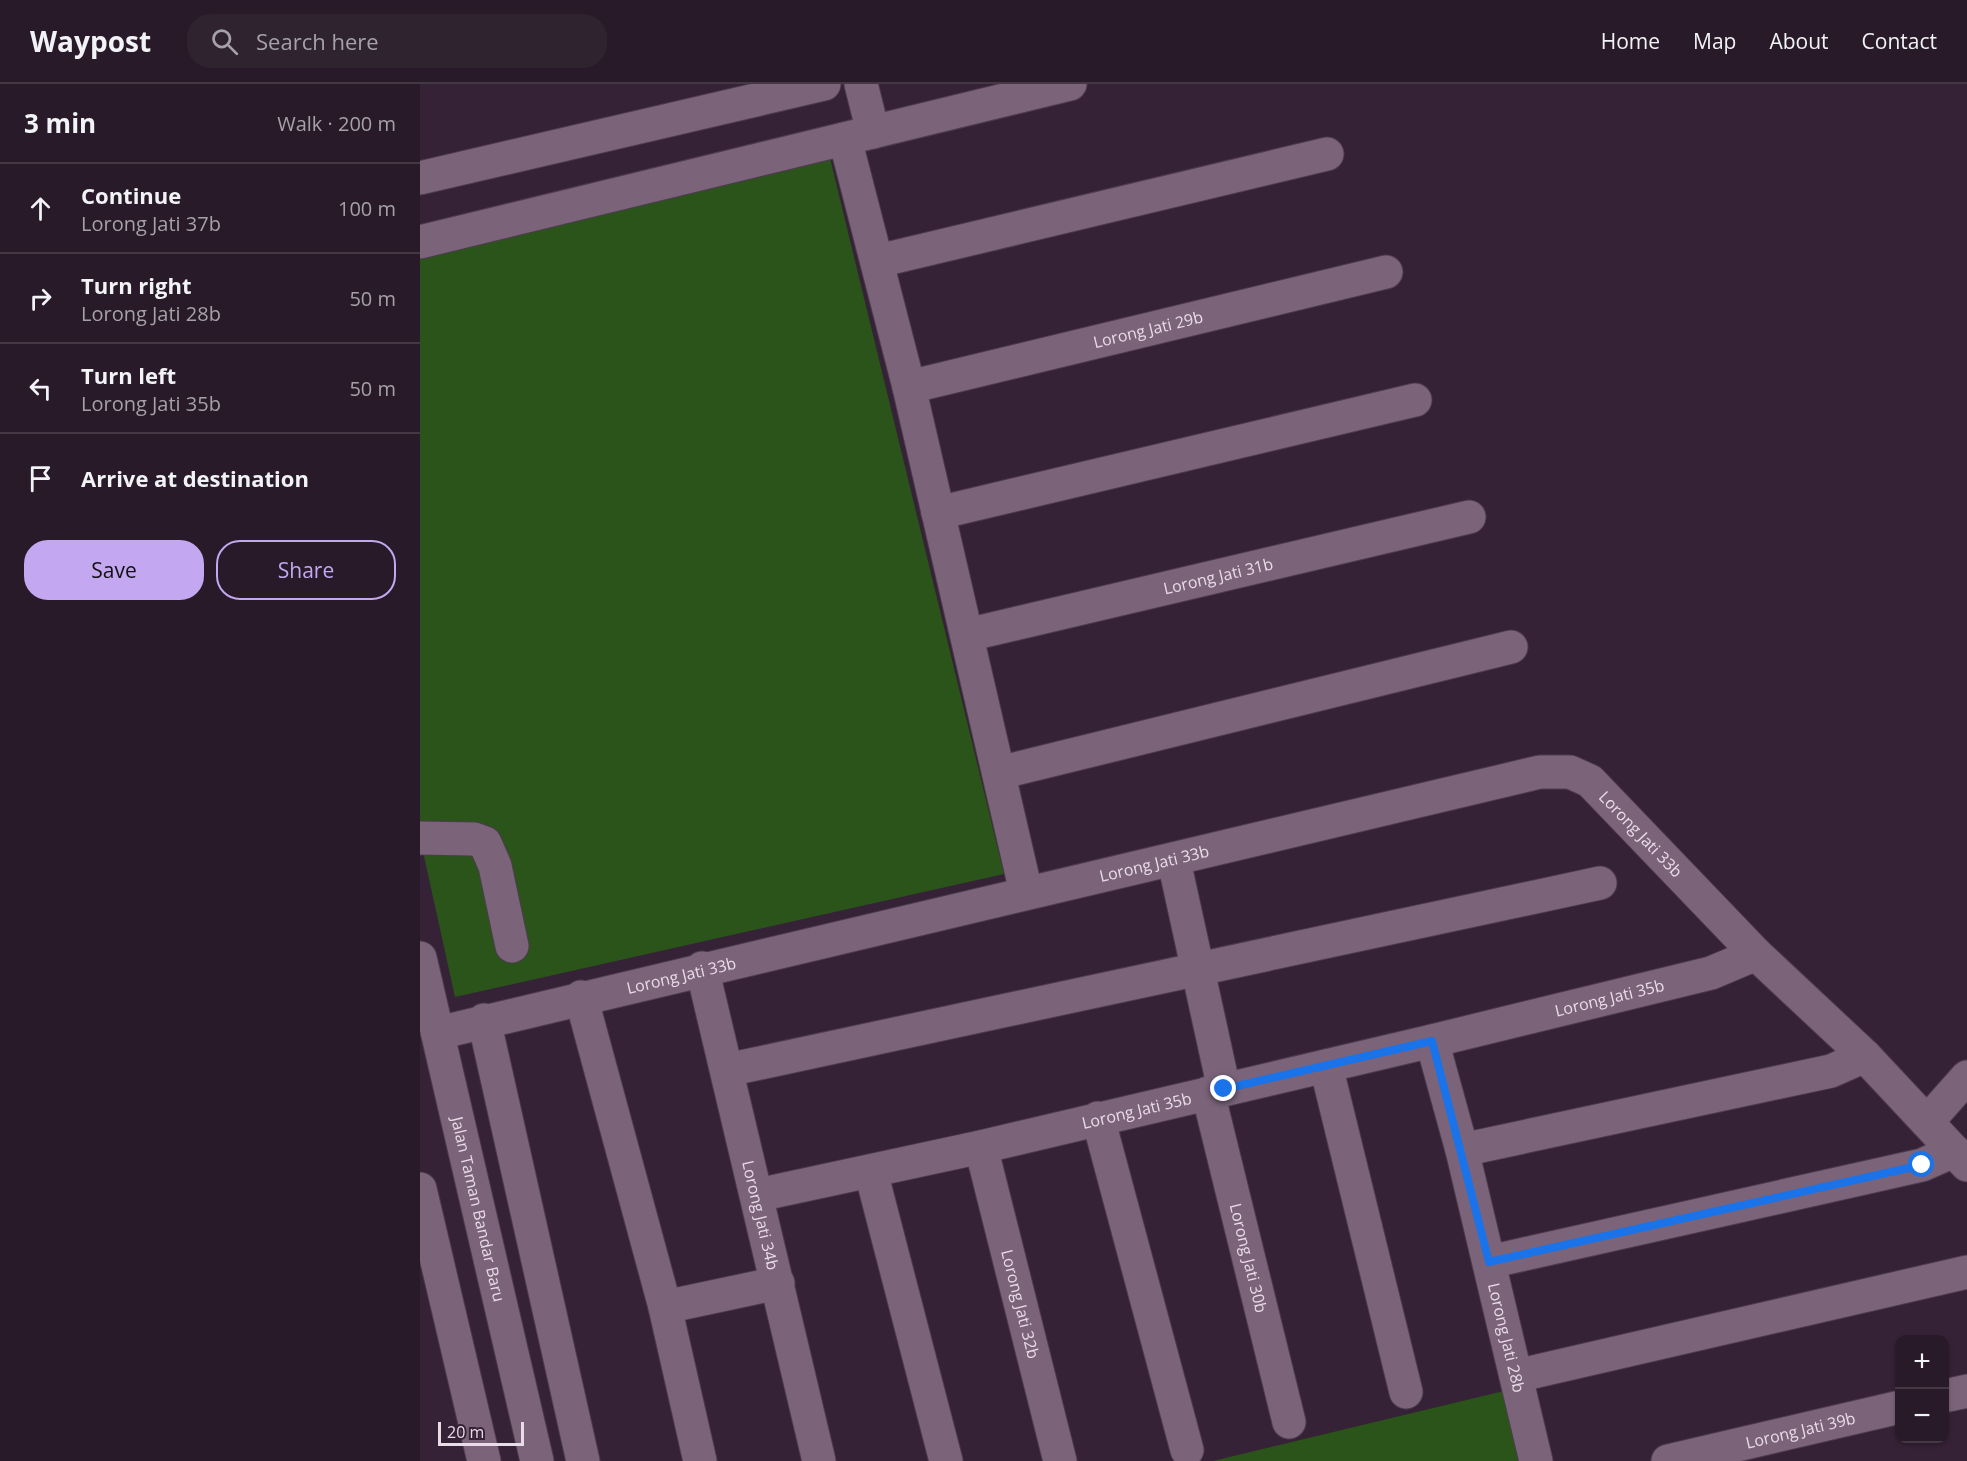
<!DOCTYPE html>
<html lang="en">
<head>
<meta charset="utf-8">
<style>
	:root { --surface:#281a28; --page:#302330; --text:#f1f3f6; --muted:#a5a1a8; --line:#443845; --accent:#c4a7f1 }
	body { margin:0; font-family:"Open Sans",sans-serif; background:var(--page); color:var(--text) }
	.controls { position:absolute; right:18px; bottom:18px; display:grid; overflow:hidden; border-radius:12px; box-shadow:0 2px 4px #0004 }
	.controls button { width:54px; height:54px; display:grid; place-items:center; padding:0; border:0; border-bottom:2px solid var(--line); background:var(--surface); color:var(--text); font:30px sans-serif }
	.scale { position:absolute; left:18px; bottom:15px; width:86px; box-sizing:border-box; padding-left:6px; border:3px solid #e9dbe8; border-top:0; font-size:16px; line-height:21px; white-space:nowrap; color:#e9dbe8; -webkit-text-stroke:4px #362236; paint-order:stroke }
	.stop { position:absolute; width:18px; height:18px; margin:-14px; border:4px solid #1a73e8; border-radius:50%; background:#fff }
	.stop.end { background:#1a73e8; border-color:#fff; box-shadow:0 2px 6px #0008 }
	.list { margin:0; padding:0; list-style:none }
	h2 { display:flex; justify-content:space-between; align-items:center; height:78px; margin:0; padding:0 24px; font-size:26px }
	h2 small { font-size:20px; font-weight:400; color:var(--muted) }
	.list li { display:grid; grid-template-columns:39px 1fr auto; gap:18px; align-items:center; box-sizing:border-box; height:90px; padding:0 24px; border-top:2px solid var(--line) }
	.list b { display:block; font-size:22px; white-space:nowrap }
	.list p { margin:0; font-size:20px; white-space:nowrap; color:var(--muted) }
	.list em { font-size:20px; font-style:normal; color:var(--muted) }
	.actions { display:flex; gap:12px; padding:18px 24px }
	.actions a { flex:1; padding:14px 0; border:2px solid var(--accent); border-radius:24px; text-align:center; font-size:21px; color:var(--accent) }
	.actions .main { background:var(--accent); color:#111 }
	.icon { flex:none; width:33px; height:33px; fill:none; stroke:currentColor; stroke-width:2; stroke-linecap:round; stroke-linejoin:round }
	.map { position:relative; flex:none; width:1547px; height:1377px; overflow:hidden }
	header { display:flex; align-items:center; gap:36px; box-sizing:border-box; height:84px; padding:0 30px; background:var(--surface); border-bottom:2px solid var(--line) }
	header strong { font-size:28px }
	nav { display:flex; gap:33px; margin-inline-start:auto; font-size:21px }
	.search { width:420px; height:54px; background:var(--page); display:flex; align-items:center; gap:15px; box-sizing:border-box; padding:0 21px; border-radius:24px; color:var(--muted); font-size:22px }
	main { display:flex }
	aside { flex:1; background:var(--surface) }
	.map>svg:first-child { display:block }
</style>
</head>
<body>
<header>
<strong>Waypost</strong>
<div class="search"><svg class="icon" aria-label="search" viewBox="0 0 24 24"><circle cx="10" cy="10" r="6"/><path d="M15 15l6 6"/></svg>Search here</div>
<nav><a>Home</a><a>Map</a><a>About</a><a>Contact</a></nav>
</header>
<main>
<aside>
<h2>3 min<small>Walk · 200 m</small></h2>
<ul class="list">
<li><svg class="icon" aria-label="ahead" viewBox="0 0 24 24"><path d="M12 20V5M6 11l6-6 6 6"/></svg><div><b>Continue</b><p>Lorong Jati 37b</p></div><em>100 m</em></li>
<li><svg class="icon" aria-label="right" viewBox="0 0 24 24"><path d="M7 20v-9h11M14 6l5 5-5 5"/></svg><div><b>Turn right</b><p>Lorong Jati 28b</p></div><em>50 m</em></li>
<li><svg class="icon" aria-label="left" viewBox="0 0 24 24"><path d="M17 20v-9H6M10 6l-5 5 5 5"/></svg><div><b>Turn left</b><p>Lorong Jati 35b</p></div><em>50 m</em></li>
<li><svg class="icon" aria-label="arrive" viewBox="0 0 24 24"><path d="M6 21V4h12l-3 4 3 4H6"/></svg><div><b>Arrive at destination</b></div></li>
</ul>
<div class="actions"><a class="main">Save</a><a>Share</a></div>
</aside>
<div class="map">
<svg width="1547" height="1377" viewBox="0 0 1547 1377">
	<rect width="100%" height="100%" fill="#362236"/>
	<!-- green -->
	<g fill="#2a541a">
		<path d="M409,70L584,790L35,913L0,754V172Z"/>
		<path d="M1084,1307L1102,1377H793Z"/>
	</g>
	<g fill="none" stroke-linecap="round" stroke-linejoin="round">
		<!-- minor casing -->
		<g stroke="#4e3d4e" stroke-width="35">
			<g id="minor">
				<path d="M441,0L453,48"/>
				<path d="M425,55L489,303L606,808"/>
				<path d="M0,94L404,0"/>
				<path d="M0,158L650,0"/>
				<path d="M458,177L907,70"/>
				<path id="s1" d="M489,303L966,188"/>
				<path d="M518,429L995,316"/>
				<path id="s2" d="M547,551L1049,433"/>
				<path d="M579,689L1091,563"/>
				<path d="M0,754L54,755L65,759L75,782L92,862"/>
				<path d="M754,777L804,1005"/>
				<path id="s3" d="M0,874L117,1377"/>
				<path id="s4" d="M282,884L399,1377"/>
				<path d="M161,913L245,1223L280,1377"/>
				<path d="M64,936L163,1377"/>
				<path id="s5" d="M18,949L1120,688H1150L1170,697L1336,870L1445,972L1547,1081"/>
				<path id="s6" d="M1012,957L1042,1066L1116,1377"/>
				<path d="M906,982L986,1308"/>
				<path d="M307,986L1180,799"/>
				<path id="s7" d="M788,1009L869,1338"/>
				<path d="M678,1034L767,1366"/>
				<path d="M1507,1038L1547,993"/>
				<path id="s8" d="M561,1063L640,1377"/>
				<path d="M1042,1066L1411,987L1445,972"/>
				<path d="M451,1088L526,1377"/>
				<path d="M0,1105L64,1377"/>
				<path id="s9" d="M338,1111L561,1063L1012,957L1291,889L1336,870"/>
				<path d="M1069,1178L1502,1081L1534,1067"/>
				<path d="M245,1223L358,1199"/>
				<path d="M1096,1292L1547,1188"/>
				<path d="M1524,1312L1547,1307"/>
				<path id="s10" d="M1248,1377L1480,1323"/>
			</g>
		</g>
		<!-- minor -->
		<use href="#minor" stroke="#7b647a" stroke-width="33"/>
	</g>
	<g fill="none" stroke-linecap="round" stroke-linejoin="round">
		<!-- route -->
		<path stroke="#1a73e8" stroke-width="8" d="M804,1005L1012,957L1069,1178L1502,1081"/>
	</g>
	<g text-anchor="middle" dominant-baseline="central" stroke-width="6" stroke-linejoin="round" paint-order="stroke">
		<!-- street labels -->
		<g font-size="16" fill="#e9dbe8" stroke="#362236">
			<text stroke="none"><textPath href="#s1" startOffset="246">Lorong Jati 29b</textPath></text>
			<text stroke="none"><textPath href="#s2" startOffset="258">Lorong Jati 31b</textPath></text>
			<text stroke="none"><textPath href="#s5" startOffset="1258">Lorong Jati 33b</textPath></text>
			<text stroke="none"><textPath href="#s5" startOffset="736">Lorong Jati 33b</textPath></text>
			<text stroke="none"><textPath href="#s5" startOffset="250">Lorong Jati 33b</textPath></text>
			<text stroke="none"><textPath href="#s9" startOffset="874">Lorong Jati 35b</textPath></text>
			<text stroke="none"><textPath href="#s9" startOffset="388">Lorong Jati 35b</textPath></text>
			<text stroke="none"><textPath href="#s3" startOffset="258">Jalan Taman Bandar Baru</textPath></text>
			<text stroke="none"><textPath href="#s4" startOffset="254">Lorong Jati 34b</textPath></text>
			<text stroke="none"><textPath href="#s7" startOffset="170">Lorong Jati 30b</textPath></text>
			<text stroke="none"><textPath href="#s8" startOffset="162">Lorong Jati 32b</textPath></text>
			<text stroke="none"><textPath href="#s6" startOffset="306">Lorong Jati 28b</textPath></text>
			<text stroke="none"><textPath href="#s10" startOffset="136">Lorong Jati 39b</textPath></text>
		</g>
	</g>
</svg>
<div class="controls">
<button>+</button>
<button>−</button>
</div>
<div class="scale">20 m</div>
<div class="stop" style="left:1502px;top:1081px"></div>
<div class="stop end" style="left:804px;top:1005px"></div>
</div>
</main>
</body>
</html>
